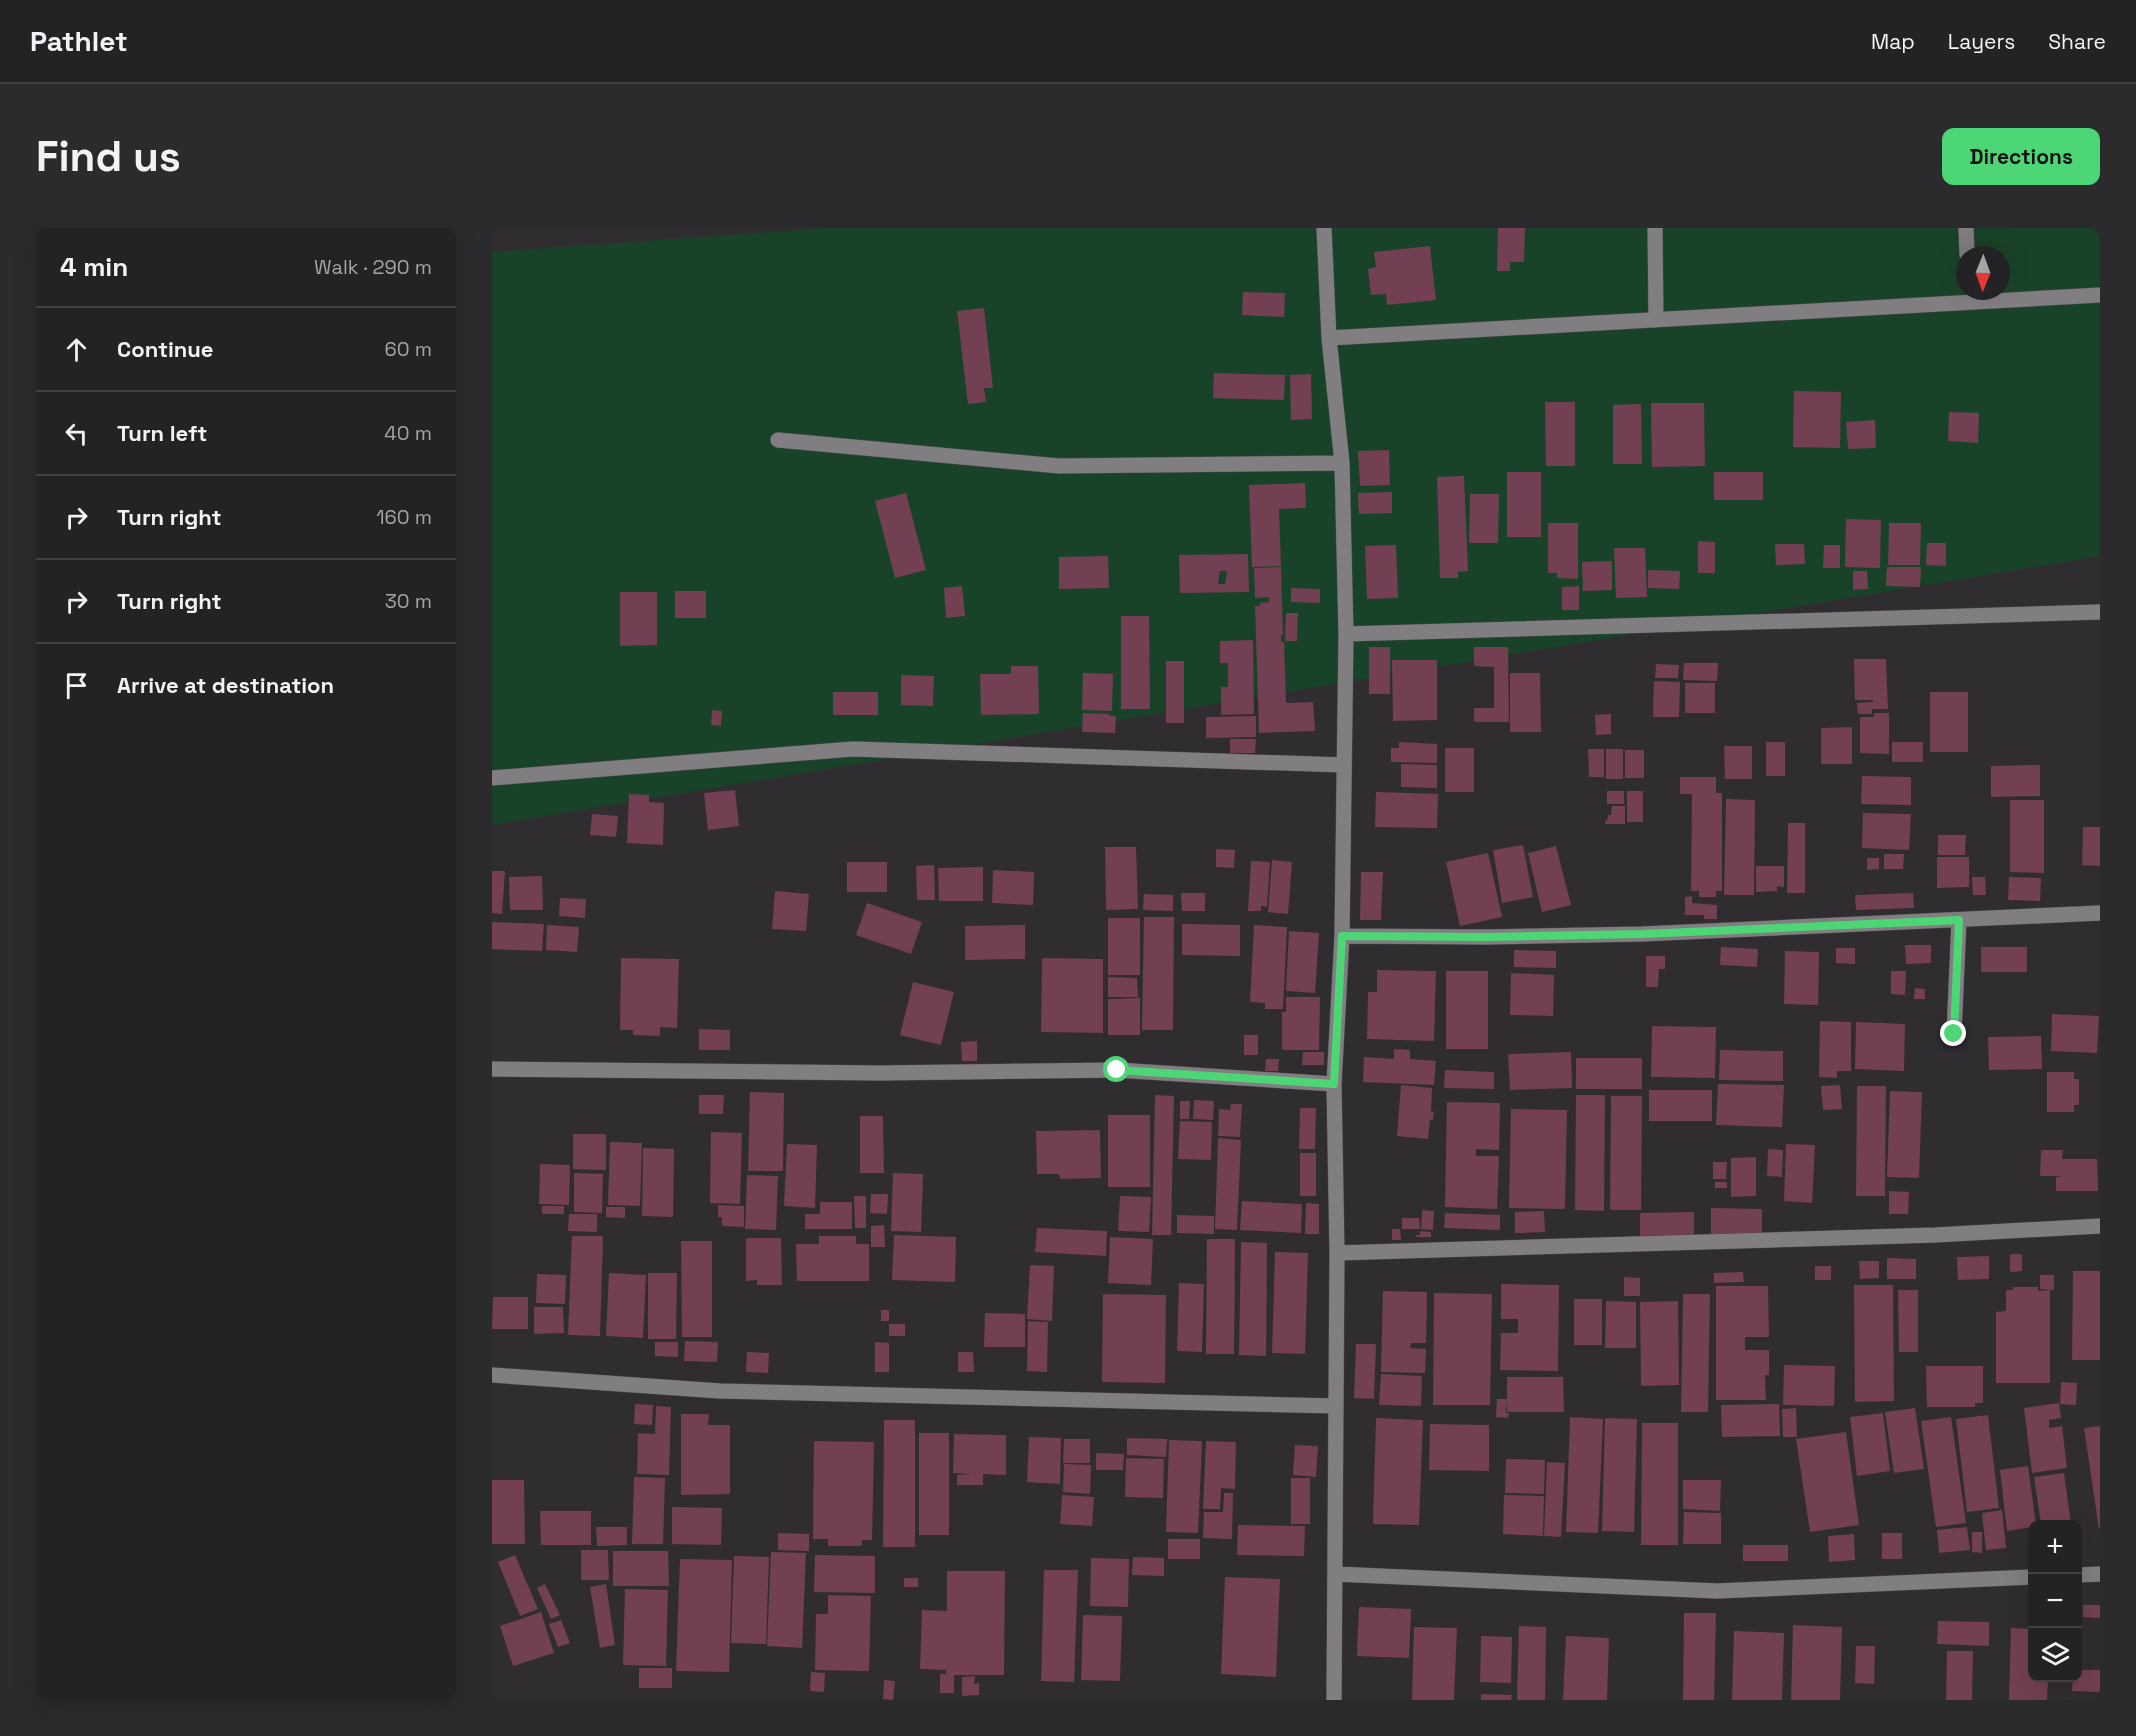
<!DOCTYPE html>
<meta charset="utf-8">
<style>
body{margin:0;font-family:"Space Grotesk",sans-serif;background:#2b2a2c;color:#f1f3f6}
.controls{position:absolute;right:18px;bottom:18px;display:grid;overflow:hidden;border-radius:12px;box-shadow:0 6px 24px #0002}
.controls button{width:54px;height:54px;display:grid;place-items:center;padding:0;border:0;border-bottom:2px solid #403f41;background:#232224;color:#f1f3f6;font:30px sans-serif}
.compass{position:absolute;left:1464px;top:18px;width:54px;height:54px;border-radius:50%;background:#232224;box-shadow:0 6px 24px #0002;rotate:181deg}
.stop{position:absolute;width:18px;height:18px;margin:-14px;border:4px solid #4dd676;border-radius:50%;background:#fff}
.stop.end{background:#4dd676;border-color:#fff;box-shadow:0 2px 6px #0008}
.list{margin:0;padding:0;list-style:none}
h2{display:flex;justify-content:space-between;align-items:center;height:78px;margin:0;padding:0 24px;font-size:26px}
h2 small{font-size:20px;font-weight:400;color:#a3a4a6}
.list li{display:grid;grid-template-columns:39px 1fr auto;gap:18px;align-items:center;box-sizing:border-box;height:84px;padding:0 24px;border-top:2px solid #403f41}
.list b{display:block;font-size:22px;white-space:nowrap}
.list em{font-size:20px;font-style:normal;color:#a3a4a6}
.icon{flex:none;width:33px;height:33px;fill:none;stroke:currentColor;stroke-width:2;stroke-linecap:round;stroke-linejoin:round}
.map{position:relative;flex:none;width:1608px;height:1472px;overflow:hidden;border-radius:12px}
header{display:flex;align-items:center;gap:36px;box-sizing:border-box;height:84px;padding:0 30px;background:#232224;border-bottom:2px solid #403f41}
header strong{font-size:28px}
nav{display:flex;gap:33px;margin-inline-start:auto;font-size:21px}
.intro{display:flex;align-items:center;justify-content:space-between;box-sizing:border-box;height:144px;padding:0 36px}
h1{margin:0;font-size:42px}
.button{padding:15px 27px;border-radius:12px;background:#4dd676;color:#111;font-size:21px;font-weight:700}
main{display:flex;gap:36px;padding:0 36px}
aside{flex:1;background:#232224;border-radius:12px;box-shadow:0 6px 24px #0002}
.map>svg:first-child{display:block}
.green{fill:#194328;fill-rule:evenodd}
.building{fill:#723f53;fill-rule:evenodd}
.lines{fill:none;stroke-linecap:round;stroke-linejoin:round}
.minor-casing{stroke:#4c4a4d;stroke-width:16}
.minor{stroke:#817e82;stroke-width:15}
.route{stroke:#4dd676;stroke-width:8}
</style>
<header>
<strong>Pathlet</strong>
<nav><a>Map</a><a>Layers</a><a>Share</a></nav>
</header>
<div class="intro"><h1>Find us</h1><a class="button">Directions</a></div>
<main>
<aside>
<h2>4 min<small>Walk · 290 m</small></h2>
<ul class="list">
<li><svg class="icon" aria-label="ahead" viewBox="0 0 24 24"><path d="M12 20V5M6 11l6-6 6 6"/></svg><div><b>Continue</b></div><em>60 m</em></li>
<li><svg class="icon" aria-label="left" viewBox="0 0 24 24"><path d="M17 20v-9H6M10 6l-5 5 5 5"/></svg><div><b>Turn left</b></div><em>40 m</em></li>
<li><svg class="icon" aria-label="right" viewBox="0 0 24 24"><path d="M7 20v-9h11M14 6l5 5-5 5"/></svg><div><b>Turn right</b></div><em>160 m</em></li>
<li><svg class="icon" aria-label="right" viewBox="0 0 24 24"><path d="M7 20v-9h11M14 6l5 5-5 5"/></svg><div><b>Turn right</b></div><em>30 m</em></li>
<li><svg class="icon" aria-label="arrive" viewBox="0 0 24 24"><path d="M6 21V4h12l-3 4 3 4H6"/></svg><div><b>Arrive at destination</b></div></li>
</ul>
</aside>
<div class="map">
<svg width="1608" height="1472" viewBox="0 0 1608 1472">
<rect width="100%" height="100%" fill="#2f2d30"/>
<!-- green -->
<path class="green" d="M333 0H1608V328L0 597V24ZM1473 27H1509V63H1473Z"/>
<!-- building -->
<path class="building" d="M1006 0H1033L1032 34H1018V43H1005Z
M938 18 944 72 895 77 894 66 879 67 876 41 884 39 882 24Z
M751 64 793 65 792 89 750 87Z
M492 80 501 160H492L494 174 476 176 465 83Z
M722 145 793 147 792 172 721 170Z
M819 146 820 191 799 192 798 147Z
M1302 163 1349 164 1348 220 1301 219Z
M1053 174H1083V238H1054Z
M1159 175H1212L1213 238 1160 239Z
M1149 176 1150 236H1121V177Z
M1457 184 1487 185 1486 215 1456 213Z
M1383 192 1384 220 1356 221 1354 194Z
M897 222 898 257 868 258 866 223Z
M1015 244H1049V309H1015Z
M1222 244H1271V272H1222Z
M972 248 976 343 966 344V350H948L945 249Z
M813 255 814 280 787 281 789 338 760 339 757 257Z
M900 264V285L867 286 866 265Z
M414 265 434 342 403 350 383 273Z
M978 266H1007L1006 315H977Z
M1354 291 1389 292 1388 340 1353 339Z
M1056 295H1086V351L1065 350V345H1056Z
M1397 295H1429L1428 337H1396Z
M1206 313 1223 314V345H1206Z
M1435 315H1454V338L1434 337Z
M1283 316H1312L1313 336 1284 337Z
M904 317 906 370 875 371 873 318Z
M1332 317H1348V340H1331Z
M1122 320H1153L1155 369 1124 370Z
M756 326 757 364 688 365 687 327ZM728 343H735L733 356H726Z
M616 328 617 360 567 361V329Z
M1120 333V362L1091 363 1090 334Z
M789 339 791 407H789V414H792L794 475 821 474 823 503 767 505 763 378H768V375L777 374V369L763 370 762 340Z
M1395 339H1429L1428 359 1394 358Z
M1156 342 1188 343 1187 361 1156 360Z
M1361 343H1375L1376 361 1361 362Z
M470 358 473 388 454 390 452 360Z
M1087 358V382H1070V359Z
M799 360 828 361V375L799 374Z
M183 363H214V390H183Z
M128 364H165V417L128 418Z
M794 385H806L805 413H793Z
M629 388H657L658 481H629Z
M761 412 762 486 729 487V459H736V435H728V413Z
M877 419H898V466H877Z
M982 419H1016L1017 494H982V480H1002V439L982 438Z
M1362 431H1394L1396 481H1380V486H1366L1365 475 1381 474V472H1363Z
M900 432H945V492L901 493Z
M674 433H692V495H674Z
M1192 435H1226L1225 453 1191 452Z
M1164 436 1187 437 1186 450H1163Z
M519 438H546L547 486 489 487 488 446H519Z
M591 445 621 446 620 483 590 482Z
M1018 445H1048L1049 504H1018Z
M409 447 442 448 441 478 409 477Z
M1162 453 1188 454 1187 489H1161Z
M1193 455H1223V485H1193Z
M341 464H386V487H341Z
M1438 464H1476V524H1438Z
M220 482 230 483 229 498 219 497Z
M591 485 617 486V488H624L623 505 590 504Z
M1382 485H1397V526L1368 525V489H1382Z
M1119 486V506L1104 507 1103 487Z
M764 488V509L714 510V489Z
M1360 499V536H1329V500Z
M738 511H764L763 525H738Z
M907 514 945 516V535L899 534V520H907Z
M1274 514H1293V548H1274Z
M1400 514H1431V534H1400Z
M1232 518H1260V551H1233Z
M953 520H982V564H953Z
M1096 521H1112V549H1097Z
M1114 521H1131V551H1114Z
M1133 522H1152V550H1133Z
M909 536 945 537V560L909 559Z
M1548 537V568L1499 569V538Z
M1370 548 1419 549V577L1369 576Z
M1188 549H1224V565H1230V663H1224V669H1207V663H1199L1200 566H1188Z
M243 562 247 598 216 602 212 565Z
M1115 563H1132V576H1115Z
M1135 563H1151V594H1135Z
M884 564 946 566 945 600 883 599Z
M137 566 157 567V574L172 575 171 617 135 615Z
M1234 571 1263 572 1262 667H1232Z
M1518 572H1552V645L1518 644Z
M1120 578H1133V596H1113V593H1115L1116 587H1119Z
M1371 585 1419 586 1417 622 1370 620Z
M100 586 126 588 124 609 98 607Z
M1296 595H1313V665H1295Z
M1591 599H1608V638L1590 637Z
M1446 607H1474L1473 627H1446Z
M1031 617 1041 669 1010 675 1001 622Z
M1064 618 1079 677 1050 684 1036 625Z
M613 619H644L646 681 614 682Z
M724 621 743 622 742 640 724 639Z
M996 625 1010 689 968 698 954 634Z
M1392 626H1412L1411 641H1392Z
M1445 629H1477V659L1445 660Z
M1375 630H1387V641L1375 642Z
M780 632 800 634 796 686 776 684Z
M759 633 778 634 775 679 769 678V683H756Z
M355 634H395V664H355Z
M442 637 443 672H425L424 638Z
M1264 638H1292V659L1285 658V663L1264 664Z
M491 639V673H447L446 640Z
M501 642 542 644 541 677 500 675Z
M0 643H13L10 686 0 685Z
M869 644H891L889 692H868Z
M50 648 51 682H18L17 649Z
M1480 649H1493L1494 667H1481Z
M1517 649 1549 650 1548 673 1516 672Z
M283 663 317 666 314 703 280 701Z
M689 665H713V683H690Z
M1421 665 1422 680 1364 682 1363 667Z
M652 666 681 667V683L651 682Z
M1200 668V675L1225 677V691H1212V687H1193V669Z
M68 670 94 671 93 690 67 688Z
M375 675 430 694 419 726 364 707Z
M652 689H682L681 802H650Z
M616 690H648V747H616Z
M0 694 52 696 50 723 0 721Z
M690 696 748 697V728L690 727Z
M55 697 87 699 85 724 54 722Z
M533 697V731L473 732V698Z
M762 697 795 699 791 781H773V775L758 774Z
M797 703 827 705 823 765 794 763Z
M1413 717H1439V735L1414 736Z
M1229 719 1266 721 1265 739 1228 737Z
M1489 719H1535V744H1489Z
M1344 720H1363V736L1344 735Z
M1022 722 1064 723V740L1022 739Z
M1293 723 1327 724 1326 777 1292 776Z
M1154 728H1173V741H1167L1166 759H1154Z
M129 730 187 731 185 800 168 799V808L141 807V802H128Z
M550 730 611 731V805L549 804Z
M885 742 944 743 942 813 875 811 876 764H885Z
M954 743H996V821H954Z
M1399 743H1414L1413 767 1399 766Z
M1019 745 1062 747 1061 788 1018 787Z
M616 749 645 750 646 769H616Z
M421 754 462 764 449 817 408 807Z
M1423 760 1433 761V771H1422Z
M794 769H828L827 822H790V784H794Z
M648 770V807H616V771Z
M1560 786 1607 788 1605 825 1559 823Z
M1328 793 1359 794V843H1345V850L1327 849Z
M1364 794 1413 796 1412 843 1363 841Z
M1160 798 1224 799 1223 850 1159 849Z
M207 801 238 802V822H207Z
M752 807H766V827H752Z
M1549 808 1550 841 1497 842 1496 809Z
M485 813V833H470L469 814Z
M902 821 918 822V831L944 833 942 857 871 854 872 829 902 831Z
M1228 822 1291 823V853L1227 852Z
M811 824H832V837H810Z
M1079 824 1080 860 1018 862 1016 826Z
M1084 830H1150V861H1084Z
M774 831H787L786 843H773Z
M953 842 1002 844V861L952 860Z
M1555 844H1582V851H1587V877H1582V884H1555Z
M1226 856 1292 857 1290 899 1224 897Z
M909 857 940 860 939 883 942 884 941 892H938L936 911 905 908Z
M1348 857 1350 881 1331 882 1329 858Z
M1365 858H1394L1393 968H1364Z
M1157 862H1220V893H1157Z
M1398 863 1430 864 1427 950 1395 949Z
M258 864 292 865 291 943H256Z
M207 867H232L231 886H207Z
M663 867 682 868 679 1007H660Z
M1084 867H1113L1112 983 1083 982Z
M1119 868H1150L1149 982H1118Z
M702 872 722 873 721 892 701 891Z
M688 873H698L697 891H688Z
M955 874 1008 875 1007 922 984 921V928H1007L1005 981 953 979Z
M739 876H750L748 909 726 908 727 881 738 882Z
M808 880H824L823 921H807Z
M1019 881 1075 882 1073 981 1017 980Z
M616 887H658V959H616Z
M368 888H391L392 945H368Z
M688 893 720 894 719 932 686 931Z
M608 902 609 950 568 951 567 946H545L544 903Z
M219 904 250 905 248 976 218 975Z
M81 906H114V942L81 941Z
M726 910 749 912 745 1002 723 1001Z
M118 914 150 915 148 978 116 977Z
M295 916 325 917 323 980 292 978Z
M1294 916 1323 917 1320 975 1292 973Z
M151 920 182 921 181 989 150 988Z
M1276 921 1291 922 1290 949 1275 948Z
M1549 922H1571L1570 931H1605L1606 963H1564V949L1571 948H1548Z
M808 925H824V968H808Z
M1264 929V968L1239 969V930Z
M1221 934H1235L1234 951H1221Z
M48 936 78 937 77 977 47 976Z
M82 945 111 946 110 985 82 984Z
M401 945 431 946 429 1004 399 1003Z
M255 947 286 948 284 1002 253 1001Z
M1223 954H1235V960H1223Z
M1397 963 1417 964 1416 986H1397Z
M379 966H396L395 986 378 985Z
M362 968H374V1000H363Z
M628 968 659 969 657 1004 626 1003Z
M750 973 810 976 809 1005 748 1002Z
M328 974H360V1001H313V986H328Z
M814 975 827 976V1006H813Z
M226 977 252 978V999L230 998V989H226Z
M50 978H72V986H50Z
M114 979H133V990L114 989Z
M1219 980 1270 981V1011H1219Z
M930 982 942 983 941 1002 929 1001Z
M1052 983 1053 1004 1023 1005V984Z
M1202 984V1007L1148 1008V985Z
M953 985 1008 987V1002L952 1000Z
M77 986H105V1004L76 1003Z
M685 987 722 988V1006L685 1005Z
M910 990H927L928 1001H910Z
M392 997 393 1019H379V998Z
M545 1000 615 1003 614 1028 543 1024Z
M900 1001H908L909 1012H900Z
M928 1003 939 1004V1009H924V1007H928Z
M402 1007 464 1009 463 1054 400 1052Z
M80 1008H111L108 1108 76 1107Z
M327 1008H364V1016H377V1053H305L304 1016H327Z
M618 1009 661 1011 659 1057 616 1055Z
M254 1010H289L290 1057H265V1052L254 1053Z
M715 1011H743L742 1126H714Z
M189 1013H220V1109H190Z
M749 1014 775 1015 774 1128 747 1127Z
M783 1024 816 1025 813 1126 780 1125Z
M1518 1026H1530V1043L1518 1044Z
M1497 1028V1051L1466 1052 1465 1029Z
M1395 1030 1424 1031V1051H1395Z
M1367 1033H1387V1050L1368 1051Z
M538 1037 562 1038 560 1093 535 1091Z
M1323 1038H1339V1052H1323Z
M1581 1043H1608V1132H1580Z
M1251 1044 1252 1054 1222 1055V1045Z
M117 1045 154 1047 151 1110 114 1108Z
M156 1045H185L184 1111H156Z
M45 1046 74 1047 73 1076 44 1075Z
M1548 1047H1562V1062L1548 1061Z
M1132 1049 1148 1050V1068H1132Z
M687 1055 712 1056 710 1124 685 1123Z
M1009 1056 1067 1057 1066 1143 1008 1142 1009 1105H1026V1091H1009Z
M1362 1057H1401L1402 1173 1363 1174Z
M1224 1058H1276L1277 1109H1253V1122H1277V1147H1273L1274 1172H1224Z
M1521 1059H1546V1063L1558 1062V1155H1504V1084L1514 1083V1062H1521Z
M1406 1062H1426V1124H1407Z
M891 1063 935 1064 934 1115H919L918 1120 934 1121 933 1145 889 1144Z
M942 1065 1000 1066 998 1177H941Z
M611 1066 674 1067 673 1155 610 1154Z
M1191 1066H1218L1216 1184H1189Z
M1 1069H36V1101H0Z
M1082 1071H1110V1117H1082Z
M1114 1073 1144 1074V1120H1113Z
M1186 1073 1187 1157 1149 1158 1148 1074Z
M42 1079H71L72 1105 42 1106Z
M389 1082H397V1093H389Z
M493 1085 533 1086V1119H492Z
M536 1093 556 1094 555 1144 535 1143Z
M397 1096H413V1108H397Z
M193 1113 226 1114 225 1134 192 1133Z
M163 1114H186V1129L163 1128Z
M383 1114 397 1115V1144H383Z
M864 1116H884L882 1171 862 1170Z
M255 1124 277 1125 276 1145 254 1144Z
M466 1124H481L482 1144H466Z
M1292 1137 1343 1138 1342 1178 1291 1177Z
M1434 1138H1491V1175H1483V1179H1435Z
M889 1146 930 1148 929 1178 887 1177Z
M1015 1149H1071L1072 1184H1015Z
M1569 1154 1585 1155 1584 1177 1568 1176Z
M1005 1171H1015L1014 1185H1017L1016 1190 1004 1189Z
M1567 1175 1569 1190 1557 1192V1200L1570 1198 1575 1240 1540 1245 1532 1180Z
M143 1176 161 1177 160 1197 142 1196Z
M1287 1176 1288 1208 1230 1209 1229 1177Z
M164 1178 179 1179 177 1247 145 1246 146 1205 163 1206Z
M1304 1180 1305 1209H1291L1290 1181Z
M1423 1180 1432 1241 1402 1245 1393 1184Z
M1391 1185 1398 1243 1365 1248 1358 1189Z
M189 1186H217L216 1197H238V1266L189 1267Z
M1496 1187 1507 1280 1475 1284 1464 1191Z
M1078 1189 1111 1191 1106 1305 1074 1304Z
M1459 1189 1474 1295 1444 1299 1429 1193Z
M884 1190 931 1192 927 1297 881 1296Z
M1113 1190 1145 1191 1142 1304 1110 1303Z
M392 1192H423V1319H391Z
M1150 1195H1186V1317H1149Z
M938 1196 997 1197V1243L937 1242Z
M1608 1198V1301H1607L1592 1200Z
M1354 1204 1367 1297 1318 1304 1304 1211Z
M427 1205H457V1307H427Z
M462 1206 514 1207V1247L491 1246V1257H465V1247L479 1246 461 1245Z
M537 1209 569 1210 568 1256 535 1254Z
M635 1210 675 1211 674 1229 635 1227Z
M572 1211H598V1235H571Z
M677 1212 710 1213 706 1305 674 1304Z
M322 1213 382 1214 380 1312H370V1318H336V1311H321Z
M714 1213 744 1214 743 1261 729 1260 728 1281H711Z
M803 1217 826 1218 824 1249 801 1247Z
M604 1225 632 1226 631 1242H604Z
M634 1230 672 1231 671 1270 633 1269Z
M1014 1231 1053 1232 1052 1266 1013 1265Z
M1055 1234 1073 1235 1069 1309 1052 1308Z
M572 1236 599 1237 598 1266 571 1264Z
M1536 1238 1544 1296H1540V1299L1515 1303 1508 1242Z
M1572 1245 1579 1296H1549L1542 1249Z
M142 1249 173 1250 171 1316H140Z
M799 1250H818V1296H799Z
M0 1252H32L33 1316H0Z
M1191 1252H1229L1228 1283 1191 1281Z
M732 1265H741L740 1311 711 1310 712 1284H731Z
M570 1267 602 1269 600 1298 568 1296Z
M1012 1267 1052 1268 1051 1308 1011 1306Z
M180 1279 230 1280 229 1317 180 1316Z
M1510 1282 1514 1320 1494 1322 1490 1285Z
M48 1283H99V1317H49Z
M1192 1284 1229 1285V1316H1191Z
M746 1297 813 1298 812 1328 745 1327Z
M104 1299H135V1317L105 1318Z
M1475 1299 1478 1322 1447 1325 1445 1302Z
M1480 1304H1490V1325L1480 1324Z
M286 1305 317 1306V1323L286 1322Z
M1390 1305H1410V1331H1390Z
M1362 1306 1363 1332 1337 1334 1336 1308Z
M676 1311H708V1331H676Z
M1251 1317H1296V1333H1251Z
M89 1322H116L117 1352H89Z
M121 1323H176L177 1358H121Z
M279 1324 314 1325 310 1420 275 1418Z
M23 1327 46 1381 28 1388 6 1334Z
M323 1327 383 1328V1365L322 1364Z
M242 1328 277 1329 274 1416 239 1415Z
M641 1329 672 1330V1348L640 1347Z
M599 1330 637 1331 636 1379 598 1378Z
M188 1331 240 1332 237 1444 184 1443Z
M552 1342H586L582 1454 549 1453Z
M455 1343H513L512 1447H462V1465H448V1446H454V1442L428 1441 430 1382 455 1383Z
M733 1349 788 1351 784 1449 729 1446Z
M412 1350H426V1359H412Z
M53 1356 68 1387 59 1391 45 1360Z
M114 1356 123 1417 108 1420 98 1359Z
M133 1361 176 1362 174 1438 131 1437Z
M336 1367 379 1368 377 1443 323 1442 324 1386H336Z
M1591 1377H1608V1390L1591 1389Z
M867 1379 919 1381 917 1430 865 1428Z
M49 1384 62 1425 21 1438 8 1398Z
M1192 1385H1224L1222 1472H1191Z
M591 1387 630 1388 628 1453 589 1452Z
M69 1392 78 1415 66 1419 57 1396Z
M1446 1393 1497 1394V1418L1445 1416Z
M1301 1397 1350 1399 1348 1472H1299Z
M1027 1398 1054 1399 1053 1472H1025Z
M922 1399 965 1400 962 1472H920Z
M1519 1400 1540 1401V1450H1556L1555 1472H1517Z
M1242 1403 1292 1405 1290 1472H1240Z
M989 1408 1020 1409 1019 1455 988 1454Z
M1074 1408 1117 1410 1115 1472H1071Z
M1364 1418H1383L1382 1456 1363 1455Z
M1455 1423H1481L1480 1472H1454Z
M147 1440H180V1460H147Z
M1586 1442H1608V1464L1580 1463 1581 1450H1586Z
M319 1444 333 1445 332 1464 318 1463Z
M483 1448 482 1456 487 1455V1467L470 1468V1449Z
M392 1452 403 1453 401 1472 391 1471Z
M989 1466 1020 1467 1019 1472H989Z"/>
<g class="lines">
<!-- minor casing -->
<g class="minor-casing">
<path id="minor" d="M832 0 837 110 850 235 854 406 850 708 842 856 845 1025 842 1472
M1163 0 1164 92
M1474 0 1475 27
M837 110 1608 67
M286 212 567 238 850 235
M854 406 1608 384
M0 550 361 521 852 537
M850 708 994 709 1150 706 1608 685
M1462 806 1467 692
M0 841 388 845 625 842 842 856
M845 1025 1443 1007 1608 998
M0 1147 228 1163 844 1178
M843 1346 1225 1363 1540 1349
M1586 1347 1608 1346"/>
</g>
<!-- minor -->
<use href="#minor" class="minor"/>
</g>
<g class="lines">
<!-- route -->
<path class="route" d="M625 842 842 856 850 708 994 709 1150 706 1467 692 1462 806"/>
</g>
</svg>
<div class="controls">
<button>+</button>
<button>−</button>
<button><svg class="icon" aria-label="layers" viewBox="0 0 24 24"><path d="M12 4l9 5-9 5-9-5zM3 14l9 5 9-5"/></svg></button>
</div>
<svg class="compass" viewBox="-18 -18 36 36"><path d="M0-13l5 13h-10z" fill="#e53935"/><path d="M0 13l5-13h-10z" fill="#a3a4a6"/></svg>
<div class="stop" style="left:625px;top:842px"></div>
<div class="stop end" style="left:1462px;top:806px"></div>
</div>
</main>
